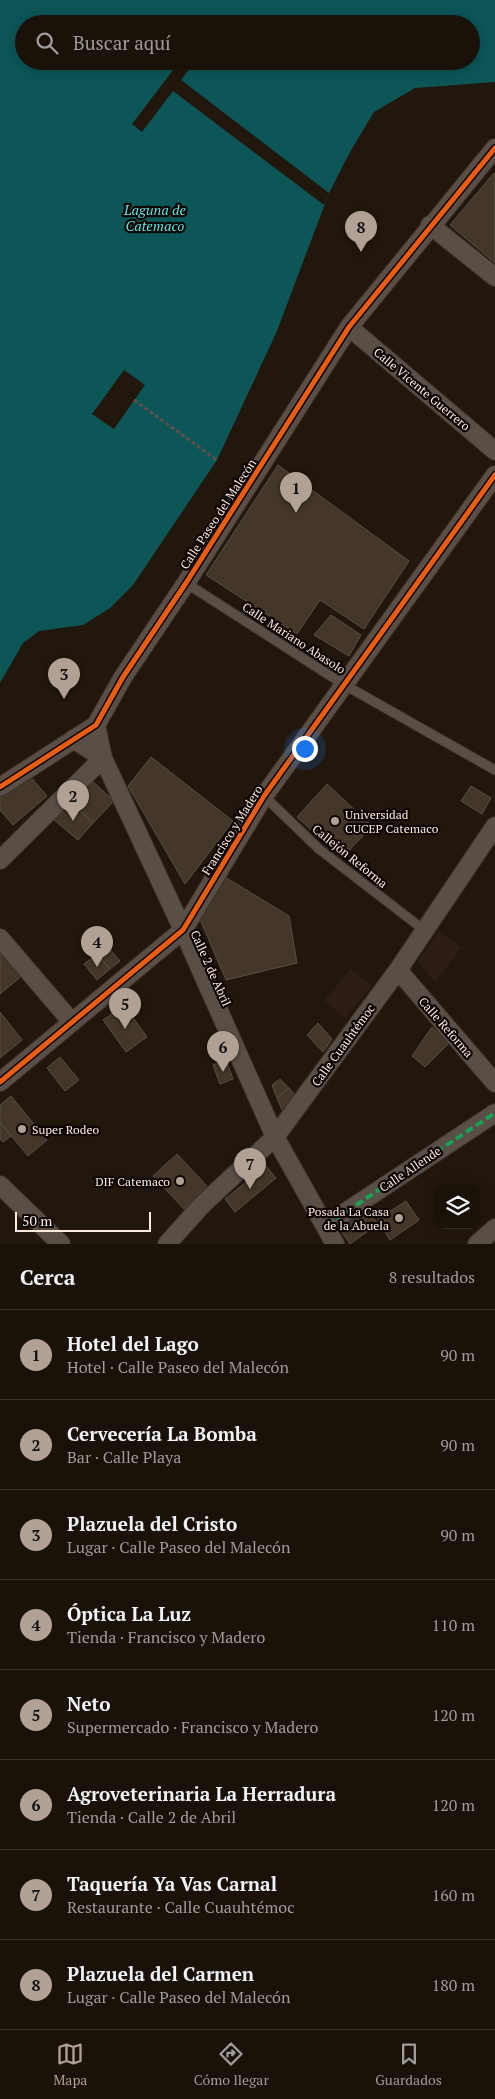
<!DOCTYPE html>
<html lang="es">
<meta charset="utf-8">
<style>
body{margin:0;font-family:"PT Serif",serif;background:#271f17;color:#f1f3f6}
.controls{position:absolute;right:15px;bottom:15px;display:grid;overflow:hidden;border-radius:10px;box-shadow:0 2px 12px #0003}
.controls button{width:45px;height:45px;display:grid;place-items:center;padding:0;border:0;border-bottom:1px solid #38312a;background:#1a1109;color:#f1f3f6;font:25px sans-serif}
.scale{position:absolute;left:15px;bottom:12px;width:136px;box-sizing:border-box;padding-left:5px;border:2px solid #fcebde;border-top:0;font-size:14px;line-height:18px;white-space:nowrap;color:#fcebde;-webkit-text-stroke:4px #0d0501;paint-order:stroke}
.you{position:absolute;left:304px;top:748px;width:18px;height:18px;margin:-12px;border:4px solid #fff;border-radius:50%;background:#1a73e8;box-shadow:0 0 0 8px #1a73e833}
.badge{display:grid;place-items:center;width:32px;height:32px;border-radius:50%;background:#b0a194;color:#111;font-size:16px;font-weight:700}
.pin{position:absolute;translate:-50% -41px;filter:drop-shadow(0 1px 2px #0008)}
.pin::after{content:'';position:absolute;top:26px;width:18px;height:15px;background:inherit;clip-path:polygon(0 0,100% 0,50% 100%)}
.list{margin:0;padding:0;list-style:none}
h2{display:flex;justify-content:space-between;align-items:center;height:65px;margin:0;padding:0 20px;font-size:21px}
h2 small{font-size:16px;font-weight:400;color:#9f9d9c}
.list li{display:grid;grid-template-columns:32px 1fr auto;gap:15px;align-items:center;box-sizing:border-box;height:90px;padding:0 20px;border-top:1px solid #38312a}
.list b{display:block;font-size:19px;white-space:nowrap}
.list p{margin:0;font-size:16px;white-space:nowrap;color:#9f9d9c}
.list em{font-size:16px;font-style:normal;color:#9f9d9c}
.icon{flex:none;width:28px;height:28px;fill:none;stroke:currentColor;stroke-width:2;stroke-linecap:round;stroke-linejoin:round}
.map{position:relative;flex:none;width:495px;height:1244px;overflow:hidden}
.search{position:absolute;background:#1a1109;box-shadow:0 2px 12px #0003;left:15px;right:15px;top:15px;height:55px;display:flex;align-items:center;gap:12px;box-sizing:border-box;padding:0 18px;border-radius:28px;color:#9f9d9c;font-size:19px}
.sheet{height:785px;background:#1a1109}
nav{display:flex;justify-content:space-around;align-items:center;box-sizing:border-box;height:70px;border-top:1px solid #38312a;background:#1a1109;font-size:14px;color:#9f9d9c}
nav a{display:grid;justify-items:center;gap:2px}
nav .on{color:#b0a194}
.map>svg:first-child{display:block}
.commercial{fill:#2e1d16}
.water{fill:#0c5658;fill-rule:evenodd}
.pier{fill:#22170c}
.building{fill:#443628;stroke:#584e45}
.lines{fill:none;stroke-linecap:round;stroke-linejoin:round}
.lane-casing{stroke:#3b312b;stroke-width:11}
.street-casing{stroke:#3b312b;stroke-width:20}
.path{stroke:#5b524b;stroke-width:3;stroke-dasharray:4 2.5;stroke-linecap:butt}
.lane{stroke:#594f47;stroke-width:9}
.street{stroke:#594f47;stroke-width:18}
.quiet{stroke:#1a9f57;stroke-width:4;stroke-dasharray:8 4;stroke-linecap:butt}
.cycleway-casing{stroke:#0d0501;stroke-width:8}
.cycleway{stroke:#e95d12;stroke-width:5}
.poi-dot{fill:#b0a194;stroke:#0d0501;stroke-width:2}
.labels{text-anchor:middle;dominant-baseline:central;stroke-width:4.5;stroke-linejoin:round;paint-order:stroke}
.street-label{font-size:12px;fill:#fcebde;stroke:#0d0501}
.poi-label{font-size:12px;fill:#fcebde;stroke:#0d0501;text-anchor:start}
.water-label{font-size:14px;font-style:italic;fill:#5ce5ea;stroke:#0d0501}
</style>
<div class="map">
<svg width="495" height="1244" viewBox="0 0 495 1244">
<rect width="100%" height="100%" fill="#22170c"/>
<!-- commercial -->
<path class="commercial" d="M440 931 461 948 435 982 418 961Z
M351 969 372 986 345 1018 324 1000Z"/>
<!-- water -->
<path class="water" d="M0 0H495V82L415 88 374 112 350 152 329 193 277 331 217 460 133 585 110 608 83 625 39 631 23 643 0 683ZM24 24H471V61H24Z"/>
<!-- pier -->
<path class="pier" d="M180 61H195L181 80 329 193 324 205 173 91 142 132 132 124Z
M124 370 145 385 114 429 92 414Z"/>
<!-- building -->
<path class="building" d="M494 173 495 174V263L450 225Z
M278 465 409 561 364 629 320 600 297 634 206 575Z
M331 615 361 635 349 656 314 635Z
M151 757 233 821 185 884 128 786Z
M28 774 47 796 13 825 0 810V798Z
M90 779 114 801 93 823 70 801Z
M327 784 372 826 342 858 297 817Z
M471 786 491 798 482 814 461 801Z
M70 801 93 823 78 840 53 819Z
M225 877 289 916 297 963 226 980 199 917Z
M107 946 120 961 110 969 97 954Z
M0 949 23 975 0 994Z
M97 954 110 969 97 980 84 964Z
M124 1005 147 1037 126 1052 103 1020Z
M0 1012 22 1040 0 1058Z
M318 1023 332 1039 323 1052 307 1035Z
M432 1027 449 1043 425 1067 412 1056Z
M60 1057 79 1080 65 1091 47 1068Z
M226 1060 233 1079 220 1084 213 1065Z
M280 1079 289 1088 277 1098 272 1085Z
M289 1088 295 1095 283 1112 277 1098Z
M11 1096 47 1140 28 1156 0 1122V1105Z
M0 1122 11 1136 3 1142 0 1139Z
M177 1154 208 1187 184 1209 153 1176Z
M266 1166 276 1178 235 1212 225 1199Z
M406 1201 419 1220 390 1240 377 1220Z
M364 1204 378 1224 350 1244 336 1224Z"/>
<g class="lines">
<!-- lane casing -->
<g class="lane-casing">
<path id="lane" d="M186 583 343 684 495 770
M264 796 319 849 424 930"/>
</g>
<!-- street casing -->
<g class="street-casing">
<path id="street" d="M430 225 495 277
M349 327 495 451
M96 725 103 758 183 930 275 1137 335 1244
M0 787 96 725 123 677 186 583 349 327 495 148
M0 860 103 758 73 739
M0 938 71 1021
M398 970 495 1083
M0 1082 183 930 264 796 495 475
M0 1185 61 1244
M326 1225 495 1113
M167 1244 202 1205 275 1137 398 970 495 826
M477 1244 495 1228"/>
</g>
<!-- path -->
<path class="path" d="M134 400 217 460
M378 1209 383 1216"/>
<!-- lane -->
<use href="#lane" class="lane"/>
<!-- street -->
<use href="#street" class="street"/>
<!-- quiet -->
<path class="quiet" d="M326 1225 495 1113"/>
<!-- cycleway casing -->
<g class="cycleway-casing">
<path id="cycleway" d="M0 787 96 725 123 677 186 583 349 327 495 148
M0 1082 183 930 264 796 495 475"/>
</g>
<!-- cycleway -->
<use href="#cycleway" class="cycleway"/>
</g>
<!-- markers -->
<g class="poi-dot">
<circle cx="335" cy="821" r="5"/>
<circle cx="22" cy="1129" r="5"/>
<circle cx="180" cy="1181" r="5"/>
<circle cx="399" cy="1218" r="5"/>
</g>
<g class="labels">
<!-- street labels -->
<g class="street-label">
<text transform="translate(422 389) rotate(40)">Calle Vicente Guerrero</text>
<text transform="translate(218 514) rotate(-57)">Calle Paseo del Malecón</text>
<text transform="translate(294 638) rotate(33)">Calle Mariano Abasolo</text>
<text transform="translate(232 830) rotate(-58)">Francisco y Madero</text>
<text transform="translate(350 856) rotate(39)">Callejón Reforma</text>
<text transform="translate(211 968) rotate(66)">Calle 2 de Abril</text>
<text transform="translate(446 1027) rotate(49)">Calle Reforma</text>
<text transform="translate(343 1045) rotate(-54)">Calle Cuauhtémoc</text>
<text transform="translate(410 1169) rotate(-34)">Calle Allende</text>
</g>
<!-- poi labels -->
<g class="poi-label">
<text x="345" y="814">Universidad<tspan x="345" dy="14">CUCEP Catemaco</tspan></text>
<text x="32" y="1129">Super Rodeo</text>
<text x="170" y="1181" text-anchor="end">DIF Catemaco</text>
<text x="389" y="1211" text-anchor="end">Posada La Casa<tspan x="389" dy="14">de la Abuela</tspan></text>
</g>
<!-- water labels -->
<g class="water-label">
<text x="155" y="209">Laguna de<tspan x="155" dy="16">Catemaco</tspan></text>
</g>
</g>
</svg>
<div class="controls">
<button><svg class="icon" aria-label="layers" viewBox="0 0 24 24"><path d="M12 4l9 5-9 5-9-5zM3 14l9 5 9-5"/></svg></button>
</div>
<div class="scale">50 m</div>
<div class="you"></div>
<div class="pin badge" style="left:296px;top:513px">1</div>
<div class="pin badge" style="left:73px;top:821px">2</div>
<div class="pin badge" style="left:64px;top:699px">3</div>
<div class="pin badge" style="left:97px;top:967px">4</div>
<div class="pin badge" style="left:125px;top:1029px">5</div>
<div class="pin badge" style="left:223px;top:1072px">6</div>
<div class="pin badge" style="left:250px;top:1189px">7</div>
<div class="pin badge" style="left:361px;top:252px">8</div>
<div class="search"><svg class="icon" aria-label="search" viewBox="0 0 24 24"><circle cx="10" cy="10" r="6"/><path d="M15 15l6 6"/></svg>Buscar aquí</div>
</div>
<section class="sheet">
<h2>Cerca<small>8 resultados</small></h2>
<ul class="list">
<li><span class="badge">1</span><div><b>Hotel del Lago</b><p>Hotel · Calle Paseo del Malecón</p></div><em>90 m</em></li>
<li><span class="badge">2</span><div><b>Cervecería La Bomba</b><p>Bar · Calle Playa</p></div><em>90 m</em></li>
<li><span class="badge">3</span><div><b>Plazuela del Cristo</b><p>Lugar · Calle Paseo del Malecón</p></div><em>90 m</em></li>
<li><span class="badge">4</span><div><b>Óptica La Luz</b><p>Tienda · Francisco y Madero</p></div><em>110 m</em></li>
<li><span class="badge">5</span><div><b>Neto</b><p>Supermercado · Francisco y Madero</p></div><em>120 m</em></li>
<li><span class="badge">6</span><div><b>Agroveterinaria La Herradura</b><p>Tienda · Calle 2 de Abril</p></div><em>120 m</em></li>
<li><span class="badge">7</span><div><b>Taquería Ya Vas Carnal</b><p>Restaurante · Calle Cuauhtémoc</p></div><em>160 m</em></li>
<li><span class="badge">8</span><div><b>Plazuela del Carmen</b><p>Lugar · Calle Paseo del Malecón</p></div><em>180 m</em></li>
</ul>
</section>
<nav>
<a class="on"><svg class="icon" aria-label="map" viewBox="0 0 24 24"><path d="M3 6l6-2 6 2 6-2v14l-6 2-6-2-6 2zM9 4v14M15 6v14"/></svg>Mapa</a>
<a><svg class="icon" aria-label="directions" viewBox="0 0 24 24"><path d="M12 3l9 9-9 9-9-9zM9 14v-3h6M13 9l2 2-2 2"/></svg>Cómo llegar</a>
<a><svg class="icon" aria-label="saved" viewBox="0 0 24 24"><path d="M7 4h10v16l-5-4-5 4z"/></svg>Guardados</a>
</nav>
